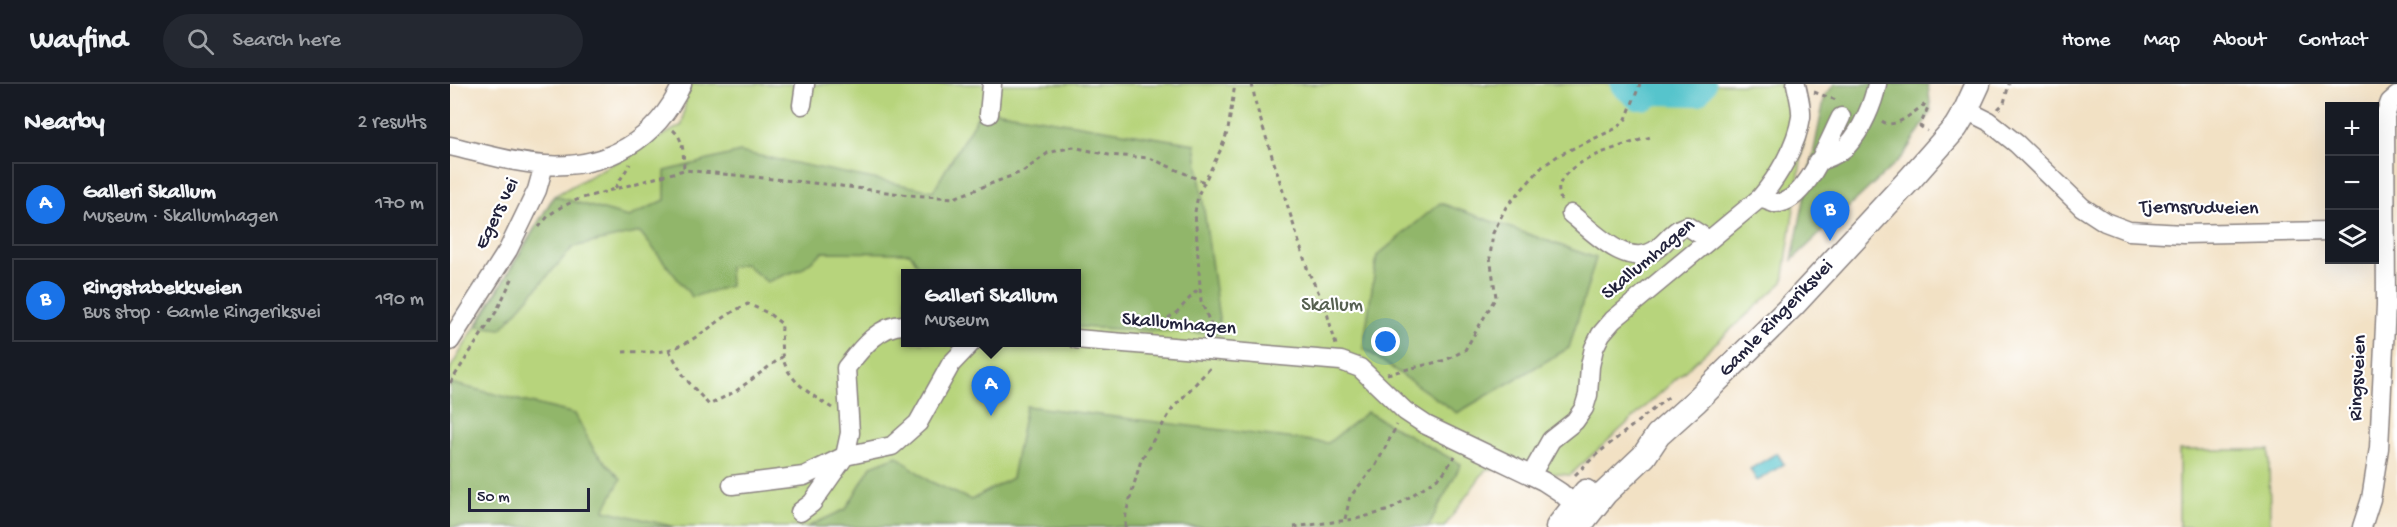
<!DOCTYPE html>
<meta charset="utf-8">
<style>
body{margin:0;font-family:"Gochi Hand",sans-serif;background:#242831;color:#f1f3f6}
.controls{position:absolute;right:18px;top:18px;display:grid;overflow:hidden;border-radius:0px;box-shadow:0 6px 24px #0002}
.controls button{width:54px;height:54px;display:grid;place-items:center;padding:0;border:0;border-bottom:2px solid #363941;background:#171b24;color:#f1f3f6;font:30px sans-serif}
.scale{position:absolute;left:18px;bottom:15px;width:122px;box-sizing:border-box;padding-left:6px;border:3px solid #22223b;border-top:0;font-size:16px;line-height:21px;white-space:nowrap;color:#22223b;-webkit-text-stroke:4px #fff;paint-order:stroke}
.you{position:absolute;left:936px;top:258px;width:21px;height:21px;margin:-15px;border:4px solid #fff;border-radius:50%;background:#1a73e8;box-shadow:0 0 0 9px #1a73e833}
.badge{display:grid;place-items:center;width:39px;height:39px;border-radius:50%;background:#1a73e8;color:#fff;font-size:20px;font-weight:700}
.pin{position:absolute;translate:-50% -50px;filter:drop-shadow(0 2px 3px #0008)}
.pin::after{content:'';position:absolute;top:32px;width:21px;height:18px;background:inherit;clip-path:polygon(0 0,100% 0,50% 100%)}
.popup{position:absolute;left:451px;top:185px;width:180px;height:78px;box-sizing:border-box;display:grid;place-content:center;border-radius:0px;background:#171b24;filter:drop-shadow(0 2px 4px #0005);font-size:20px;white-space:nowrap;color:#9ea1a6}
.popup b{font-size:22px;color:#f1f3f6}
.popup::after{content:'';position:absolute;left:50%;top:100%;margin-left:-12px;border:12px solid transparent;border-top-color:#171b24}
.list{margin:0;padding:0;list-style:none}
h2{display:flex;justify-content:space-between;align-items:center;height:78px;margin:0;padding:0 24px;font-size:26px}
h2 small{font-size:20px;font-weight:400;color:#9ea1a6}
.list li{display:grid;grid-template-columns:39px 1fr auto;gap:18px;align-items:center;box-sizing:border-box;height:84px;margin:0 12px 12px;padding:0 12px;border:2px solid #363941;border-radius:0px}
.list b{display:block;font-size:22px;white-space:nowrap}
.list p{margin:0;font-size:20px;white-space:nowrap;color:#9ea1a6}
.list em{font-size:20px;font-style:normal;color:#9ea1a6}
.icon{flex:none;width:33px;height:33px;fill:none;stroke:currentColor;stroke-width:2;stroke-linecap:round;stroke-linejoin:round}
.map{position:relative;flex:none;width:1947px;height:443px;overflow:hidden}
header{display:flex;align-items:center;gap:36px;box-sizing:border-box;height:84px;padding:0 30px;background:#171b24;border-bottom:2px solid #363941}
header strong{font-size:28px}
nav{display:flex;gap:33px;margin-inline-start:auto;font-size:21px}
.search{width:420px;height:54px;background:#242831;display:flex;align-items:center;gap:15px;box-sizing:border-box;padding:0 21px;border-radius:33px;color:#9ea1a6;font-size:22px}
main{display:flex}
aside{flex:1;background:#171b24}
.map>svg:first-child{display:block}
.green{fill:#b7d47b;stroke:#6c7b5b;stroke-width:1.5;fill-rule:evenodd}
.forest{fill:#91b66b;stroke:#5a6c53;stroke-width:1.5}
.water{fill:#56c4cc;stroke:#3c7384;stroke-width:1.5}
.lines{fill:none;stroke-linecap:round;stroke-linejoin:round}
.river{stroke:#56c4cc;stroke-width:28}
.minor-casing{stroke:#8a8280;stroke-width:21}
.major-casing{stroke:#8a8280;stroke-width:27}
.path{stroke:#8a8280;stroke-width:3;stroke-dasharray:4.5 4.5;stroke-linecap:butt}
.minor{stroke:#fff;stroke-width:18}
.major{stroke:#fff;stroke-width:24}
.labels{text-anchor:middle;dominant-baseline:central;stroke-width:4.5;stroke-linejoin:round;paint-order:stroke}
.street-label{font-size:20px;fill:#22223b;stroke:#fff}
.park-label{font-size:20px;fill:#566051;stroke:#fff}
</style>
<header>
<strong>Wayfind</strong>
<div class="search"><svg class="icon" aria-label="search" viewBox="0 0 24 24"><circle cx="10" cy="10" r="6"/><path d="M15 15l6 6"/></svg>Search here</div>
<nav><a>Home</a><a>Map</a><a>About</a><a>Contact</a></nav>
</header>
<main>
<aside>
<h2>Nearby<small>2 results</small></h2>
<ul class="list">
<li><span class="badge">A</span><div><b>Galleri Skallum</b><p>Museum · Skallumhagen</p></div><em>170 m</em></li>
<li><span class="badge">B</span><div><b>Ringstabekkveien</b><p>Bus stop · Gamle Ringeriksvei</p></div><em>190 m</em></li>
</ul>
</aside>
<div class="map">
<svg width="1947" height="443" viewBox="0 0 1947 443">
<rect width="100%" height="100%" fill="#fff"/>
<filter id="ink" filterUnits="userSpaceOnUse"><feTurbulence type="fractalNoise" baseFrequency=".0167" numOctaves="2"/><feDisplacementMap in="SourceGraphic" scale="12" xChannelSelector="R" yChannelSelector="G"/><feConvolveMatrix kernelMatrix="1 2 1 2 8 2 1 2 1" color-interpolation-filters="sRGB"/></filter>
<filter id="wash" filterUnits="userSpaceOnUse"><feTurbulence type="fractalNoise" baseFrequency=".008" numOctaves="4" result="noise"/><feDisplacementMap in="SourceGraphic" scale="24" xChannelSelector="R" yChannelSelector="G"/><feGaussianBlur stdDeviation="1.35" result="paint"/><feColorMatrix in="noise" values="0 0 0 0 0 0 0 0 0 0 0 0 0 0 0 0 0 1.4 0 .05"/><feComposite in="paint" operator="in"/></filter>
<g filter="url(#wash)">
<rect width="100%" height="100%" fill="#f2e1c4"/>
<!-- green -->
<path class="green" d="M238 0H1340L1359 22 1333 198 1120 391 1036 385 994 443H0V285L104 112 232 41ZM456 190H626V258H456Z
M1729 366H1819L1820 443H1729Z"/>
<!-- forest -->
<path class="forest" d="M1385 0H1478L1481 28 1453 72 1342 176 1375 11Z
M532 25 745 60 771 250 627 243 626 190 473 189 460 169 373 168 351 185 317 198 295 180 279 183 280 202 242 213 190 148 123 163 51 245 27 242 104 112 178 133 215 116V87L290 68 483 107Z
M990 119 1146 174 1119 264 1007 329 913 264 927 172Z
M0 299 125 330 144 366 171 395 154 426 225 443H0Z
M576 322 878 359 917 328 1011 380 978 443H357L396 425 421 382 447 372 479 397 521 416 562 394Z"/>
<!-- water -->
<path class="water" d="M1327 369 1334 380 1307 397 1300 385Z"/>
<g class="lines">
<!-- river -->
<path class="river" d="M1174 0 1188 12H1195L1204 7 1246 8 1252 0"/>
</g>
</g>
<g filter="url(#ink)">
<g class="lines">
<!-- minor casing -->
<g class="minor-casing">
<path id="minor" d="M352 21 355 0
M1516 26 1538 37 1567 60 1632 123 1655 138 1679 147 1733 150 1880 147
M539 30 542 0
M0 62C31 69 63 79 95 81 156 85 207 56 232 0
M1367 78C1378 74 1389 70 1397 62 1412 46 1423 20 1427 0
M1310 114C1314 115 1320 118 1324 119 1355 122 1379 56 1391 33
M1121 130C1143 147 1179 188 1208 164 1218 156 1224 145 1237 142L1259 156
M626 255 891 277 910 284 955 327 976 341 1093 397 1110 408 1135 430
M0 257 58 166 87 106 94 81
M1081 391 1101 356 1125 337 1134 324 1138 311 1140 282 1144 264 1151 250 1163 236 1310 114C1328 93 1347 61 1351 33 1352 23 1348 10 1346 0
M282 401 354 392 395 372 400 349 396 284C410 266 430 239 456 241
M350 428 362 419 395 372 442 362 468 339 501 280 522 258
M1912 443 1921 415 1929 364 1936 221 1935 32 1940 18 1947 12"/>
</g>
<!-- major casing -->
<g class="major-casing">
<path id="major" d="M1108 443 1136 408
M1128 443 1155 409 1194 372 1208 351 1246 317 1342 222 1461 94 1506 43 1516 26 1528 0"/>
</g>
<!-- path -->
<path class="path" d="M802 0 806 21 858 187 875 222 886 261
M1364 8 1386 16
M1548 25 1554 19 1559 0
M1432 37C1444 47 1463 28 1474 21L1478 23 1470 42 1477 47
M223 46C235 56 233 72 234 86
M165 104 180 80
M1111 117C1110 112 1108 107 1109 103 1115 75 1176 61 1200 53
M89 143 99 131 111 123 129 115 234 86 383 101 459 111 504 114 574 87 598 69 623 63 659 71 700 74 754 98
M703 244 727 228 749 204
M765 251 751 217 745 128 748 111 771 65 778 46 785 0
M219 266 235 294 259 321 286 307 332 273
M173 268C188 267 207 270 221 265 250 256 270 232 298 220L318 229 332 240C332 250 330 263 333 274 338 297 363 312 382 324
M937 290 996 276 1015 266 1046 213 1040 173 1043 149 1056 123 1092 83 1109 71 1167 44 1176 35 1190 0
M0 299 46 228 64 191
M1125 391 1147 370 1221 311
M895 435 900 413 926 381 947 341
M675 443 676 429 691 376 723 324 762 282
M844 443 906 435 940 426 992 391 1005 372"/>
<!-- minor -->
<use href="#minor" class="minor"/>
<!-- major -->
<use href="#major" class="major"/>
</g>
</g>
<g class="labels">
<!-- street labels -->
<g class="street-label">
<text transform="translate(1749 125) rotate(1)">Tjernsrudveien</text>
<text transform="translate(48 130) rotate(-64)">Egers vei</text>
<text transform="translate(1199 176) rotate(-40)">Skallumhagen</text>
<text transform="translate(1327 235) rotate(-46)">Gamle Ringeriksvei</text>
<text transform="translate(729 241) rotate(5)">Skallumhagen</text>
<text transform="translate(1909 294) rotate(-87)">Ringsveien</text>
</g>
<!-- park labels -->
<g class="park-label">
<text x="882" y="222">Skallum</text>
</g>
</g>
</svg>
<div class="controls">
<button>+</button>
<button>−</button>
<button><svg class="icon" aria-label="layers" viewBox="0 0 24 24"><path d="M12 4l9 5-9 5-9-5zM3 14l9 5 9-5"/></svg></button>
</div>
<div class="scale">50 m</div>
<div class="you"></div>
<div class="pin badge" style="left:541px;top:332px">A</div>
<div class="popup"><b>Galleri Skallum</b>Museum</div>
<div class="pin badge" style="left:1380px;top:157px">B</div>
</div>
</main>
